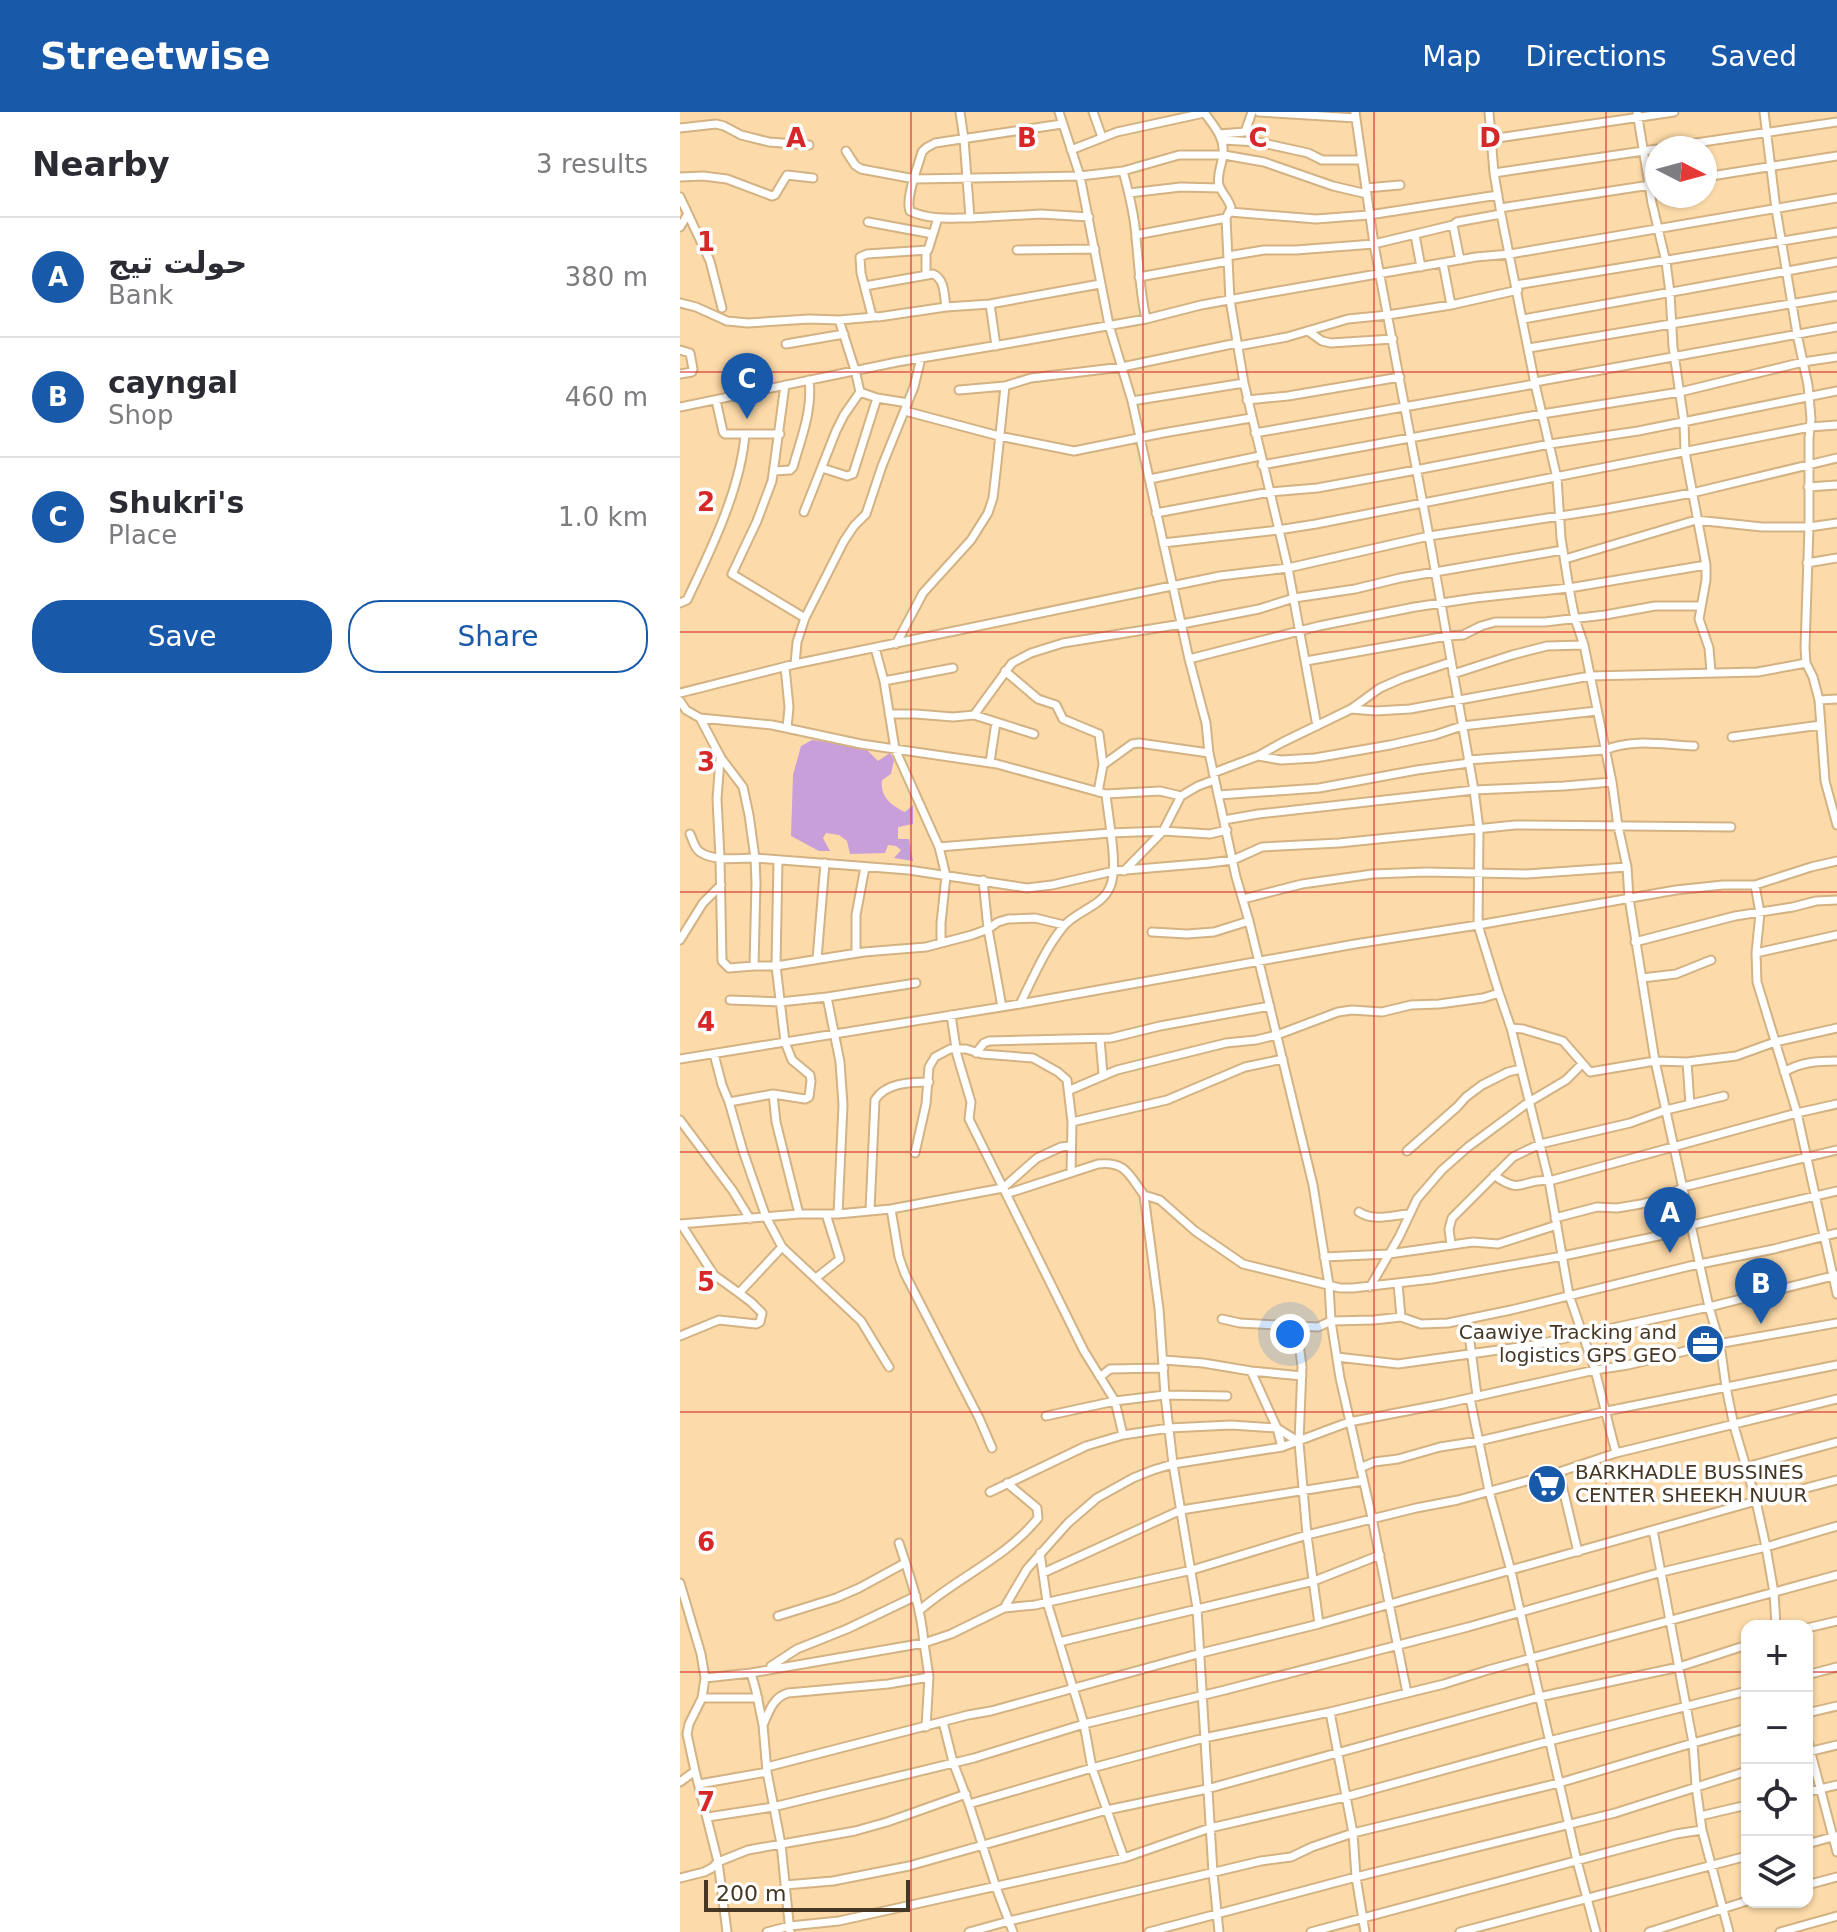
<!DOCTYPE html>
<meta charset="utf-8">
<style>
body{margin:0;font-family:"DejaVu Sans",Cairo,sans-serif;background:#f2f2f3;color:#2b2b33}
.controls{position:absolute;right:24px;bottom:24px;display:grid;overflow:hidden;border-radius:16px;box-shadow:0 2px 6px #0004}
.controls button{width:72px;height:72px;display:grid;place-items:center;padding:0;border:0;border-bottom:2px solid #e1e1e2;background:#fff;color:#2b2b33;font:40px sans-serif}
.compass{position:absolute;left:965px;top:24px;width:72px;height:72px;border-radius:50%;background:#fff;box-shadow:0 2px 6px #0004;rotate:96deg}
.scale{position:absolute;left:24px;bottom:20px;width:206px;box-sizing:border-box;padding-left:8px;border:4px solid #453724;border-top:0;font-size:22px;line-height:28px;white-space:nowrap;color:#453724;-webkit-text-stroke:6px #fff;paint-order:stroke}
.you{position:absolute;left:610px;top:1222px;width:28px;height:28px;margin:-20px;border:6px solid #fff;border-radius:50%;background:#1a73e8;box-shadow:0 0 0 12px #1a73e833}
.badge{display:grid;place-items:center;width:52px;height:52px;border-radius:50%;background:#1859aa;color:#fff;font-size:26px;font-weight:700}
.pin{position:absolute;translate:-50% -66px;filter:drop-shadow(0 2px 4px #0008)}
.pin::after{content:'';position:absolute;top:42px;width:28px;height:24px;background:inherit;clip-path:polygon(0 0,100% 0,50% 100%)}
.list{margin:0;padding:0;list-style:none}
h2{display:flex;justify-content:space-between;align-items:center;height:104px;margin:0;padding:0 32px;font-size:34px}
h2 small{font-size:26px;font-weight:400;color:#7c7c81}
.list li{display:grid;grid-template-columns:52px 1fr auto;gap:24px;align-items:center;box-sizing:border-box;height:120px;padding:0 32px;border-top:2px solid #e1e1e2}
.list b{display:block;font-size:30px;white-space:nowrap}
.list p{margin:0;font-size:26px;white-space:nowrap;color:#7c7c81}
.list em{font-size:26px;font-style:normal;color:#7c7c81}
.actions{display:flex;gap:16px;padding:24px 32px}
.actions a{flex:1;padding:18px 0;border:2px solid #1859aa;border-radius:32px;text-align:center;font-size:28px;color:#1859aa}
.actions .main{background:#1859aa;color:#fff}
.icon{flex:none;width:44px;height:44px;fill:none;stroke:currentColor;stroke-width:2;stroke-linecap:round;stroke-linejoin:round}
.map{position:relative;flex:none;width:1157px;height:1820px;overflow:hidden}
header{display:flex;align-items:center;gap:48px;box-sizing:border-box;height:112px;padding:0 40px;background:#1859aa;color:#fff}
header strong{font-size:38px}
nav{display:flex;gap:44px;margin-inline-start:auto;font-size:28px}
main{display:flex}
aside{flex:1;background:#fff}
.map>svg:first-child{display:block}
.green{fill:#c99fd9}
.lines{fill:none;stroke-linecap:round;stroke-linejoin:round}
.minor-casing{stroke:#d3b283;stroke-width:11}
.minor{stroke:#fff;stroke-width:7}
.grid{fill:none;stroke:#d62828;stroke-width:2;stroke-opacity:0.55}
.labels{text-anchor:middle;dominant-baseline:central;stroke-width:7;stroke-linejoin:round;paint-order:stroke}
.poi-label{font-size:20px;fill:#453724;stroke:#fff;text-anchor:end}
.grid-label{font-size:26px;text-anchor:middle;font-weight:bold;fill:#d62828;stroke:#fff;stroke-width:7;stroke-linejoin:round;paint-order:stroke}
</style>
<header>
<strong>Streetwise</strong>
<nav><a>Map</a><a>Directions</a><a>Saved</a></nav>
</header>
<main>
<aside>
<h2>Nearby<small>3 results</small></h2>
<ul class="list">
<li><span class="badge">A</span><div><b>حولت تيج</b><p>Bank</p></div><em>380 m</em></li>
<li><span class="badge">B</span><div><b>cayngal</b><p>Shop</p></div><em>460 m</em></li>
<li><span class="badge">C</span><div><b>Shukri's</b><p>Place</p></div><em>1.0 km</em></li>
</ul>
<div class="actions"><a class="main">Save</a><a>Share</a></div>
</aside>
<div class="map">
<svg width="1157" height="1820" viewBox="0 0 1157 1820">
<rect width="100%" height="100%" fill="#fcdaa9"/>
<!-- green -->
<path class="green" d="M132 628 184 635 198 649 210 641 214 648 211 662 202 668C200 685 211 693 225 700L233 693V712L218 715V727H229L233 749 214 746 221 738 216 734 208 733 205 741 170 742 167 729 159 723 146 721 143 726 150 739H139L111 724 113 663 121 634Z"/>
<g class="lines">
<!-- minor casing -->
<g class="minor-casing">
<path id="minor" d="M280 0 284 27 290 106 361 102 409 105
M379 0 400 64 429 213 452 289 509 547 526 611 529 641 556 765 569 809 633 1073 649 1173 651 1209 660 1266 692 1406 727 1581
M413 0 422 25
M524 0C532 12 545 25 543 41 543 52 536 62 539 73 542 82 549 87 551 96L546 106 550 188 564 271 590 380 637 376 715 362 870 332 958 319 1157 279
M579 0 676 6
M675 0 694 132 749 424 794 678 799 717 798 813 819 881
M809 0 814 61 821 102 855 272 877 366 881 426 889 476 895 507 904 533 932 670 938 714 947 755 949 786 975 949 1029 1195 1040 1232 1046 1275 1054 1314 1076 1389 1086 1435 1094 1481 1096 1514
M957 0 972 91 986 150 990 181 993 235 1004 310 1005 340 1026 453V468L1019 507 1029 536 1031 560
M1084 0 1096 97 1117 222 1128 273 1131 307 1129 326V415L1125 536 1126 551 1133 565 1139 588 1145 669 1157 713
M0 16 36 12 44 14 61 23 89 30 129 33
M539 22 565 20 572 0
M811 27 994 0
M542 28 578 30 628 41 642 48H682
M982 36 1157 10
M391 38 437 20 524 1
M166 39 175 53 181 57 235 67 400 64 443 59 499 43H544L584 50 653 74 687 82
M443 59C449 81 455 104 456 126 459 154 460 180 466 207
M814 61 977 37
M0 65 23 64 47 67 92 84 95 83 107 63 133 66
M1025 65 1157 44
M686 76 720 73
M449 81 501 75 540 76
M0 85 30 149 42 196
M820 96 977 72
M550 100 636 107 689 103 818 83
M258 106 248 138 187 142 180 145 181 161 192 204 198 205 266 195 310 192
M290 106C270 106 249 108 230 99 225 86 238 55 242 40L246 36 255 31 382 12
M188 110 253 122
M773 113 780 148
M0 115 8 102
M456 123 546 106
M735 123 741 155
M337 138 415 137
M548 144 584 138H616L694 132 773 113 777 110 821 102
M763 151 771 193
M246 161V138
M459 165 548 149
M836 173 1157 120
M185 174 253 162C265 167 264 183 266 195
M0 191 16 195 47 209 68 211 129 207 159 208 194 205
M843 207 1157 150
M159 208 175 258 180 280 197 286 228 291
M628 219 642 229 651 231 713 227
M106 232 164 222
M316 234 310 192 420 172
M558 234 607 225 668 207 708 203 771 193 838 178
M849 236 1157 184
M0 238 10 241 13 257 12 260 0 262
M855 270 1157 215
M105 273 92 369 77 409 52 462 125 506
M279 278 325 274 351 266 442 255 557 231
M36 288 43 320 45 322H100
M567 288 608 284 720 265
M452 289 564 271
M0 295 217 250 331 231 466 207 521 193 593 180 796 145 830 142 1157 86
M225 299 319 324 394 339 483 321 571 306
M575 321 855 272
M582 353 862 302 1000 280 1123 250 1157 245
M142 356 167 364 173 362 197 286
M95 359 110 358 113 355C121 326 133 298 129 268
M470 367 580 344
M1128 375 1157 373
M124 400 156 319 164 303 180 280
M476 401 590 380 608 456 637 614
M483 431 598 418 636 412 1130 315 1157 313
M885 447 1016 408 1082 415H1129L1157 411
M1127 451 1157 446
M0 491 7 488C30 440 61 376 65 322
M216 532 243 481 291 428 308 401 313 386 317 351 325 274
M195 536 204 569 215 637 259 735 266 764 261 811V831
M509 547 639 514 735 495 795 486 889 476 1026 453
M626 549 767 524 783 523 801 514 815 510H865L925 503 975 494H1021
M115 552 117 530 125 506 164 429 174 414 186 402 202 354 234 275 241 246
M105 555 109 595 107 616
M325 559 358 587 376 593 383 607 419 622 423 653
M773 562 832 543 867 534 904 533
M204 569 273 556
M0 581 115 552 540 464 608 456 749 424 926 397 1012 381 1157 346
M1139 588 1157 587
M0 589 6 598 20 606 92 613 181 632 317 652 426 682 480 679 501 684
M671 597 695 599 730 597 910 564 1078 560 1126 551
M209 602H236L273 605 294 603 354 622
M294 603 332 551 351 541 383 531 502 512 579 497 614 486 675 477 720 466 883 438
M20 606 41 646 63 675 69 703 75 746 229 758 347 776 372 773 434 759 529 751 553 748 582 735 659 731 835 713 1051 715
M1052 625 1141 613
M578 644 601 648 635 646 710 633 755 623 782 614 917 599
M40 647 37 687 40 746 42 849 49 856 74 854
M788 648 925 638C952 626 985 633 1014 634
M310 650 316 610
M533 661 578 644 603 630 671 597 700 576 723 566 771 550
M418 680 423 653 452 632 459 631 529 641
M538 683 639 676 737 658 789 651
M544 708 578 702 794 678 884 674 932 670
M10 722C13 728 14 736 20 740 35 750 58 746 75 746L76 771 74 854H96L184 840 246 835 292 823 308 817 318 810 328 807 355 806 384 813
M259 735 430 721 483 719 530 722 547 718
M444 759 483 719 501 684 518 674 534 668
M303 768 308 817 322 895
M1075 773 1080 801 1076 841 1077 870 1117 1001 1157 1182
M563 787 622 772 693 762 746 760 847 762 947 755
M472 820 507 822 534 820 569 809
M0 828 23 791 41 773
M955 830 1055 804 1113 795 1136 789 1157 788
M176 841V803L185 755
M1076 841 1157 823
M137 847 145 751
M962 866 996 862 1031 848
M147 885 236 871
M50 888 100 890 147 885 160 950 163 993 158 1102
M340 892C353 866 365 837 383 815 395 799 422 795 430 775 439 756 428 705 426 682
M271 903 277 943 291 990 289 1007 404 1239 435 1289 443 1323
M831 916 869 1069 889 1183 915 1258 936 1341
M420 927 423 962
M296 941 304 931 309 929 431 926 480 914 590 894
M34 942 42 973 49 990 93 982 125 987 129 985 131 969 130 963 112 948 105 930 96 854 98 748
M0 947 340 892 675 832 798 813 996 778 1043 773H1075L1131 755 1157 749
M1007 950 1010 992
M1104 960C1121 950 1137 949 1157 949
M390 978 437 958 546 931 576 928 597 923 658 900 672 898 702 900 731 893 759 892 803 886 819 881 831 916 843 917 883 929 910 960 975 949 1007 950 1056 944 1095 930 1157 916
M93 982 96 1010 119 1102
M49 990 63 1039 86 1105 102 1135 181 1209 209 1255
M0 1008 53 1079 70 1107
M392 1010 487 988 565 955 603 947
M727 1039 777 995 786 985 802 973 828 960 841 957
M235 1041 246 992 249 955 255 945 270 937H286L302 942 353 946 378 960 387 968 392 1010 391 1061
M814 1063C843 1085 842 1065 869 1069L1117 1001 1157 992
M326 1082 418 1052C446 1049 449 1063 464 1083
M211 1097 219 1145 225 1162 299 1306 312 1336
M190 1098 195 988C205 971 230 970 249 970
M679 1100C694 1110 712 1103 729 1102
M875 1106 917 1095 937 1096 961 1092 986 1085 1003 1075 1157 1038
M0 1112 119 1102H158L211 1097 323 1076 357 1046 381 1035 390 1034
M1 1112 34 1163 59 1181
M771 1133 769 1117 772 1106 833 1045 860 1032 950 1011 986 998 1044 984
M644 1145 709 1142 793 1130 818 1132 877 1113
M136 1166 160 1147 146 1102
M718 1172 721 1205
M690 1175 719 1125 737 1087 762 1058 788 1035 849 990 886 968 902 952
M542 1207 560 1211 617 1214
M787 1207 797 1284
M0 1224 39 1208 76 1212 80 1210 82 1201 71 1190 59 1181 102 1135
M657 1245 718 1252 854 1233 1029 1195 1157 1163
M484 1248 523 1251 571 1259 597 1316 602 1335
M571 1259 622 1264
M420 1265 430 1257 484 1256
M790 1286 809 1379 831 1459 897 1749 916 1820
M366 1304 435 1289 485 1283 547 1284
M1066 1355 1157 1330
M680 1356 694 1350 718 1347 760 1335 799 1329 927 1299 1157 1253
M879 1360 898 1440
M310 1380 406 1334 443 1323 489 1316 551 1313 597 1316 619 1330
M973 1418 1013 1631 1016 1674 1022 1718 1049 1820
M360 1441 367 1490 404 1612 412 1656 444 1746
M363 1461 501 1398 683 1369
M0 1471 21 1542 25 1566 22 1586 9 1612 7 1622 15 1659 38 1750 47 1820
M324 1496 355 1493 512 1458 627 1423 736 1396 778 1388 879 1360 936 1341 1157 1287
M240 1498C278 1465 326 1446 358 1406L357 1396 327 1371
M98 1504 156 1486 179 1476 225 1451
M639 1512 627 1423 619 1330 622 1255 617 1214 638 1215 651 1209 694 1208 721 1205 741 1212 768 1211 831 1198 1010 1154 1094 1137 1157 1121
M1127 1516 1157 1509
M379 1530 634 1469 700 1443
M91 1554 117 1537 167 1517 236 1484
M71 1561 76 1579 83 1613 87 1660 101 1732 110 1820
M1127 1563 1157 1555
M25 1566 71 1561 244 1531C241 1496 230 1464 219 1431
M22 1586H78
M650 1600 673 1721 676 1765 685 1820
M1127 1601 1157 1594
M263 1610 273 1650 289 1692 316 1775 333 1820
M83 1613C89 1600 93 1585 108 1581L208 1572 249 1565
M246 1615 249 1565 244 1531 271 1522 324 1496 347 1457 388 1411 417 1386 453 1366 473 1358 493 1352 602 1335 669 1310 763 1292 915 1258 948 1253 1026 1234 1157 1211
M1127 1626 1157 1740
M1128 1640 1157 1633
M87 1655 288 1603 311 1599 521 1541 639 1512 1076 1389 1157 1368
M0 1670 15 1659
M19 1672 87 1660
M1127 1680 1157 1673
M289 1692 412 1656 524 1626 650 1600 764 1572 808 1558 1157 1463
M1020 1704 1067 1693
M28 1705 93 1695 294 1646 404 1612 541 1579 788 1515 982 1460 1086 1435 1157 1414
M1127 1732 1156 1724
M0 1766 24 1760 32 1756 38 1750 68 1738 175 1719 207 1710 286 1682
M105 1773 153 1769 229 1754 427 1698 527 1677 859 1585 999 1555 1067 1533
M1127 1773 1157 1765
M87 1820 110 1814 159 1809 444 1746 530 1716 665 1685 869 1629 1067 1579
M289 1820 329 1809 581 1749 611 1745 632 1735 673 1721 879 1671 1013 1631 1067 1616
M469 1820 676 1765 935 1701 1067 1659
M539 1820 533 1761 517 1496 493 1352 485 1283 479 1197 464 1083 480 1088 515 1119 563 1152 660 1176H673L752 1167 883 1144 983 1123 1012 1113 1157 1079
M631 1820 996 1722 1022 1718
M780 1820 1067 1744
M969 1820 1067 1789
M1100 1820 1157 1804"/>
</g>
<!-- minor -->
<use href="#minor" class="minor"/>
</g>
<!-- grid -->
<path class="grid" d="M231 0V1820M463 0V1820M694 0V1820M926 0V1820M0 260H1157M0 520H1157M0 780H1157M0 1040H1157M0 1300H1157M0 1560H1067M1127 1560H1157"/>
<!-- icons -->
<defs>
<g id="office-disc" transform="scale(2)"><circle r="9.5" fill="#1859aa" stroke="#fff"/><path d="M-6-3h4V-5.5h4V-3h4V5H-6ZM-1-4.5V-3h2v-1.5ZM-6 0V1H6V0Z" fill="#fff"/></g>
<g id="supermarket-disc" transform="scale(2)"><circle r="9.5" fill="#1859aa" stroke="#fff"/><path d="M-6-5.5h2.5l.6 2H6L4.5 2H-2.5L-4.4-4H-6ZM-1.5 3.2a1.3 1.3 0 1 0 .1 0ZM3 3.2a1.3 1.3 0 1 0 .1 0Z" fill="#fff"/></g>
</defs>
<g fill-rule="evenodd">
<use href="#office-disc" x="1025" y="1232"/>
<use href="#supermarket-disc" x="867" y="1372"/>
</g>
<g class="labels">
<!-- poi labels -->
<g class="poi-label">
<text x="997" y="1220">Caawiye Tracking and<tspan x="997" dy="23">logistics GPS GEO</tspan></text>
<text x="895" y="1360" text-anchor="start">BARKHADLE BUSSINES<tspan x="895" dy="23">CENTER SHEEKH NUUR</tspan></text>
</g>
</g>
<g class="grid-label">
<text x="116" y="35">A</text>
<text x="347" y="35">B</text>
<text x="578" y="35">C</text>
<text x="810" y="35">D</text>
<text x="26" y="139">1</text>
<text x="26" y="399">2</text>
<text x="26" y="659">3</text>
<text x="26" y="919">4</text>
<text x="26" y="1179">5</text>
<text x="26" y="1439">6</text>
<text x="26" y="1699">7</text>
</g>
</svg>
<div class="controls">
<button>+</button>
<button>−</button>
<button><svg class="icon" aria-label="locate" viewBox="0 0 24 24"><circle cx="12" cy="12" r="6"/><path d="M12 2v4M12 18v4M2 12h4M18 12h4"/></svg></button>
<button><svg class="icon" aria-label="layers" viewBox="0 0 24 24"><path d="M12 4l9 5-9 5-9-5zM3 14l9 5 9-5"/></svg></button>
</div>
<svg class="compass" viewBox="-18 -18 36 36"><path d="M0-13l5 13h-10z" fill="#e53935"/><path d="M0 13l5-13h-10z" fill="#7c7c81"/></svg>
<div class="scale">200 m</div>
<div class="you"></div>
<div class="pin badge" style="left:990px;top:1141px">A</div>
<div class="pin badge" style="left:1081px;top:1212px">B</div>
<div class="pin badge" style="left:67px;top:307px">C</div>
</div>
</main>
